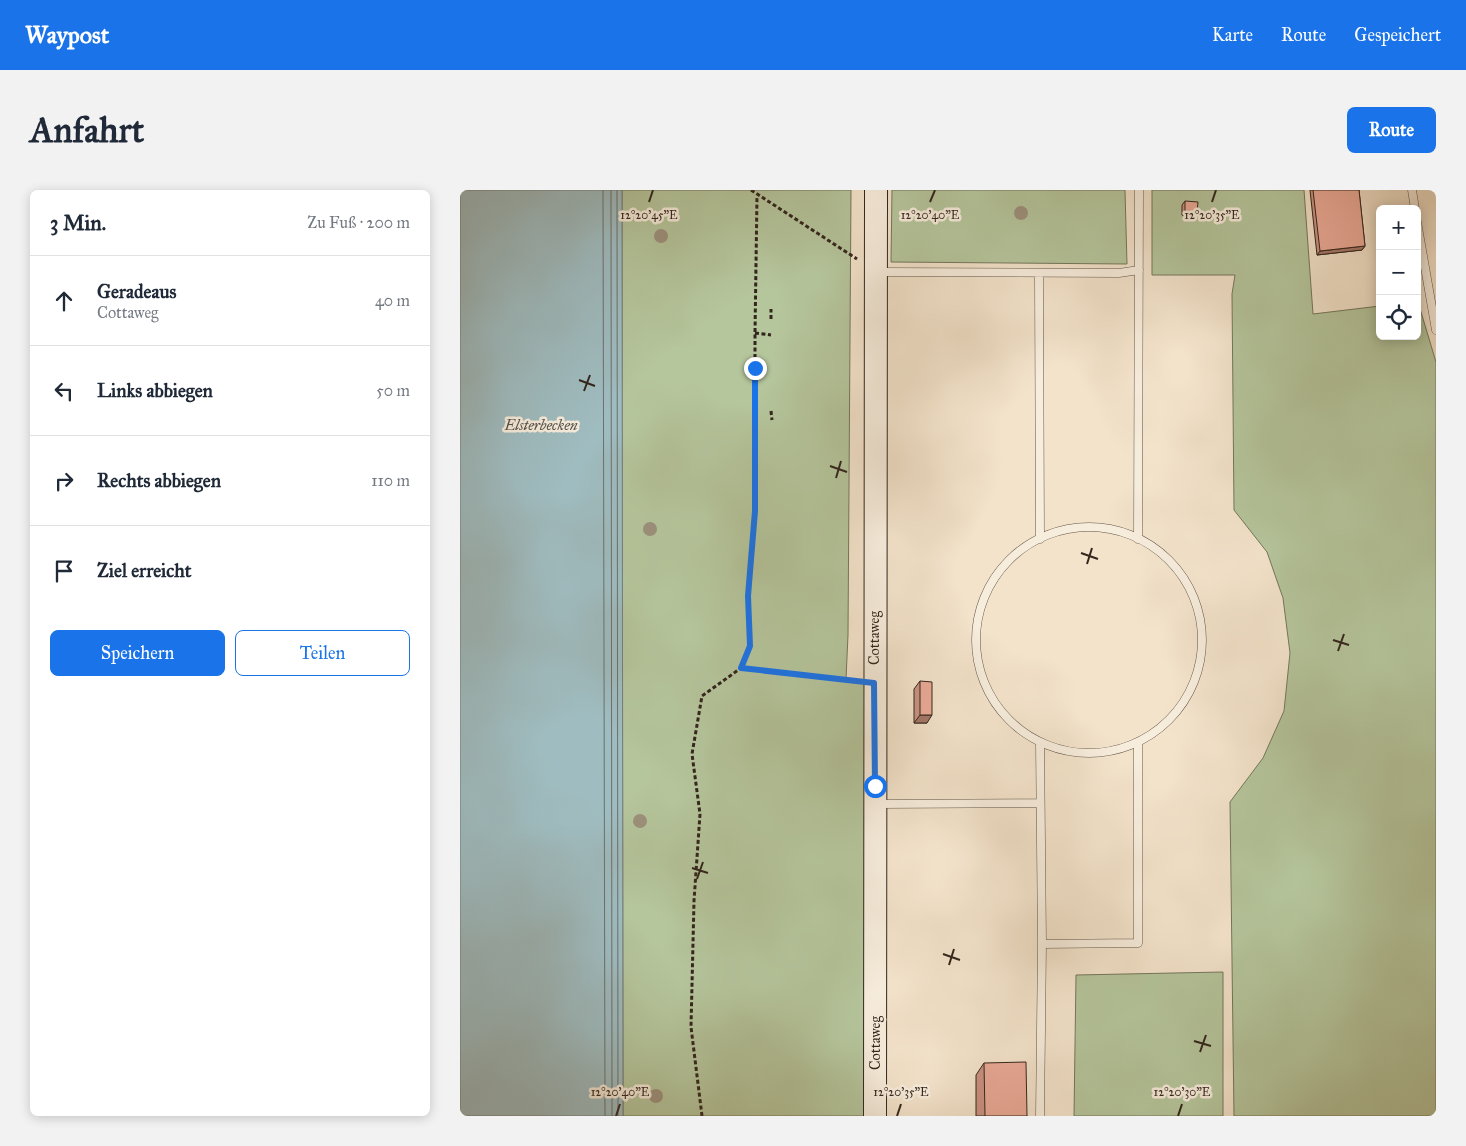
<!DOCTYPE html>
<html lang="de">
<meta charset="utf-8">
<style>
body{margin:0;font-family:"IM FELL Great Primer",serif;background:#f2f2f3;color:#1f2937}
.controls{position:absolute;right:15px;top:15px;display:grid;overflow:hidden;border-radius:8px;box-shadow:0 2px 12px #0003}
.controls button{width:45px;height:45px;display:grid;place-items:center;padding:0;border:0;border-bottom:1px solid #e0e1e3;background:#fff;color:#1f2937;font:25px sans-serif}
.stop{position:absolute;width:15px;height:15px;margin:-11px;border:4px solid #1a73e8;border-radius:50%;background:#fff}
.stop.end{background:#1a73e8;border-color:#fff;box-shadow:0 1px 5px #0008}
.list{margin:0;padding:0;list-style:none}
h2{display:flex;justify-content:space-between;align-items:center;height:65px;margin:0;padding:0 20px;font-size:21px}
h2 small{font-size:16px;font-weight:400;color:#747a83}
.list li{display:grid;grid-template-columns:32px 1fr auto;gap:15px;align-items:center;box-sizing:border-box;height:90px;padding:0 20px;border-top:1px solid #e0e1e3}
.list b{display:block;font-size:19px;white-space:nowrap}
.list p{margin:0;font-size:16px;white-space:nowrap;color:#747a83}
.list em{font-size:16px;font-style:normal;color:#747a83}
.actions{display:flex;gap:10px;padding:15px 20px}
.actions a{flex:1;padding:11px 0;border:1px solid #1a73e8;border-radius:8px;text-align:center;font-size:18px;color:#1a73e8}
.actions .main{background:#1a73e8;color:#fff}
.icon{flex:none;width:28px;height:28px;fill:none;stroke:currentColor;stroke-width:2;stroke-linecap:round;stroke-linejoin:round}
.map{position:relative;flex:none;width:976px;height:926px;overflow:hidden;border-radius:8px}
header{display:flex;align-items:center;gap:30px;box-sizing:border-box;height:70px;padding:0 25px;background:#1a73e8;color:#fff}
header strong{font-size:24px}
nav{display:flex;gap:28px;margin-inline-start:auto;font-size:18px}
.intro{display:flex;align-items:center;justify-content:space-between;box-sizing:border-box;height:120px;padding:0 30px}
h1{margin:0;font-size:35px}
.button{padding:12px 22px;border-radius:8px;background:#1a73e8;color:#fff;font-size:18px;font-weight:700}
main{display:flex;gap:30px;padding:0 30px}
aside{flex:1;background:#fff;border-radius:8px;box-shadow:0 2px 12px #0003}
.map>svg:first-child{display:block}
.green{fill:#b5c59c;stroke:#74765c}
.water{fill:#9fbcc0;stroke:#74807f}
.lines{fill:none;stroke-linecap:round;stroke-linejoin:round}
.shore{stroke:#69716e;stroke-width:1}
.lane-casing{stroke:#635548;stroke-width:9}
.secondary-casing{stroke:#33261d;stroke-width:24}
.path{stroke:#33261d;stroke-width:3;stroke-dasharray:4 2.5;stroke-linecap:butt}
.lane{stroke:#f7eddd;stroke-width:8}
.secondary{stroke:#f7eddd;stroke-width:22}
.tree{fill:#9c917d}
.wall{fill:#ca9283;stroke:#33261d}
.shaded-wall{fill:#a4776a;stroke:#33261d}
.building{fill:#ebaa98;stroke:#33261d}
.route{stroke:#1a73e8;stroke-width:6}
.ticks{fill:none;stroke:#33261d;stroke-width:2}
.labels{text-anchor:middle;dominant-baseline:central;stroke-width:5;stroke-linejoin:round;paint-order:stroke}
.street-label{font-size:14px;fill:#33261d;stroke:#f7eddd}
.water-label{font-size:15px;font-style:italic;fill:#53534e;stroke:#f7eddd}
.ticks-label{font-size:12px;text-anchor:middle;fill:#33261d;stroke:#f7eddd;stroke-width:5;stroke-linejoin:round;paint-order:stroke}
</style>
<header>
<strong>Waypost</strong>
<nav><a>Karte</a><a>Route</a><a>Gespeichert</a></nav>
</header>
<div class="intro"><h1>Anfahrt</h1><a class="button">Route</a></div>
<main>
<aside>
<h2>3 Min.<small>Zu Fuß · 200 m</small></h2>
<ul class="list">
<li><svg class="icon" aria-label="ahead" viewBox="0 0 24 24"><path d="M12 20V5M6 11l6-6 6 6"/></svg><div><b>Geradeaus</b><p>Cottaweg</p></div><em>40 m</em></li>
<li><svg class="icon" aria-label="left" viewBox="0 0 24 24"><path d="M17 20v-9H6M10 6l-5 5 5 5"/></svg><div><b>Links abbiegen</b></div><em>50 m</em></li>
<li><svg class="icon" aria-label="right" viewBox="0 0 24 24"><path d="M7 20v-9h11M14 6l5 5-5 5"/></svg><div><b>Rechts abbiegen</b></div><em>110 m</em></li>
<li><svg class="icon" aria-label="arrive" viewBox="0 0 24 24"><path d="M6 21V4h12l-3 4 3 4H6"/></svg><div><b>Ziel erreicht</b></div></li>
</ul>
<div class="actions"><a class="main">Speichern</a><a>Teilen</a></div>
</aside>
<div class="map">
<svg width="976" height="926" viewBox="0 0 976 926">
<rect width="100%" height="100%" fill="#f3e3cb"/>
<filter id="stains"><feTurbulence type="fractalNoise" baseFrequency=".004" numOctaves="4"/><feColorMatrix values="0 0 0 0 .2 0 0 0 0 .09 0 0 0 0 .02 0 0 0 .5 -.17"/></filter>
<radialGradient id="worn" r=".72"><stop offset=".6" stop-color="#630" stop-opacity="0"/><stop offset="1" stop-color="#630" stop-opacity=".3"/></radialGradient>
<!-- green -->
<path class="green" d="M162 0H391L388 445 386 489 414 493 413 926H163Z
M432 0H665L667 74 431 72Z
M692 0H844L853 124 920 116V146H957L958 112 976 172V926H774L770 612 803 568 824 521 830 463 823 408 807 362 774 320 772 104 775 85H692Z
M763 782V926H614L616 785Z"/>
<!-- water -->
<path class="water" d="M0 0H162L163 926H0Z"/>
<g class="lines">
<!-- shore -->
<path class="shore" d="M143 0 145 926
M151 0 152 926
M157 0 158 926"/>
<!-- lane casing -->
<g class="lane-casing">
<path id="lane" d="M952 0 955 19
M957 32 976 140
M418 82 659 83 679 80
M579 88 580 349
M516 450a113 113 0 1 1 226 0a113 113 0 1 1-226 0Z
M678 349 679 0
M580 552 582 754 580 926
M417 614 580 613
M582 754 678 753V552"/>
</g>
<!-- secondary casing -->
<g class="secondary-casing">
<path id="secondary" d="M415 926 416 0"/>
</g>
<!-- path -->
<path class="path" d="M291 0 397 69
M311 129V119
M295 143 311 145
M311 221 312 230
M281 478 290 456 288 406 295 321V143L297 6
M242 926 231 837 234 711 240 624 232 564 242 506 281 478 397 491"/>
<!-- lane -->
<use href="#lane" class="lane"/>
<!-- secondary -->
<use href="#secondary" class="secondary"/>
</g>
<!-- trees -->
<g class="tree">
<circle cx="561" cy="23" r="7"/>
<circle cx="201" cy="46" r="7"/>
<circle cx="190" cy="339" r="7"/>
<circle cx="180" cy="631" r="7"/>
<circle cx="196" cy="906" r="7"/>
</g>
<!-- wall -->
<path class="wall" d="M850 0H899L905 56 902 60 857 65Z
M725 11 734 26 722 25V15Z
M460 491 467 533H454V499Z
M524 873 567 926H516V885Z"/>
<!-- shaded-wall -->
<path class="shaded-wall" d="M725 21 737 22 734 26 722 25Z
M905 56 902 60 857 65 860 61Z
M460 525H472L467 533H454Z"/>
<!-- building -->
<path class="building" d="M853 0H899L905 56 860 61Z
M725 11 738 12 737 22 725 21Z
M460 491 472 492V525H460Z
M566 872 567 926H525L524 873Z"/>
<g class="lines">
<!-- route -->
<path class="route" d="M295 178V321L288 406 290 456 281 478 414 493 415 596"/>
</g>
<!-- ticks -->
<path class="ticks" d="M189 12 193 0M470 12 475 0M752 12 756 0M119 190 135 196M124 201 130 185M370 276 387 282M376 288 381 271M621 363 638 369M627 374 632 358M873 450 889 455M878 461 884 444M232 678 248 683M237 689 243 672M483 764 500 770M489 775 494 759M734 851 751 856M740 862 746 845M156 926 160 914M437 926 441 914M718 926 722 914"/>
<g class="labels">
<!-- street labels -->
<g class="street-label">
<text transform="translate(414 448) rotate(-90)">Cottaweg</text>
<text transform="translate(415 853) rotate(-90)">Cottaweg</text>
</g>
<!-- water labels -->
<g class="water-label">
<text x="81" y="235">Elsterbecken</text>
</g>
</g>
<g class="ticks-label">
<text x="189" y="29">12°20'45"E</text>
<text x="470" y="29">12°20'40"E</text>
<text x="752" y="29">12°20'35"E</text>
<text x="160" y="906">12°20'40"E</text>
<text x="441" y="906">12°20'35"E</text>
<text x="722" y="906">12°20'30"E</text>
</g>
<rect width="100%" height="100%" filter="url(#stains)"/>
<rect width="100%" height="100%" fill="url(#worn)"/>
</svg>
<div class="controls">
<button>+</button>
<button>−</button>
<button><svg class="icon" aria-label="locate" viewBox="0 0 24 24"><circle cx="12" cy="12" r="6"/><path d="M12 2v4M12 18v4M2 12h4M18 12h4"/></svg></button>
</div>
<div class="stop" style="left:415px;top:596px"></div>
<div class="stop end" style="left:295px;top:178px"></div>
</div>
</main>
